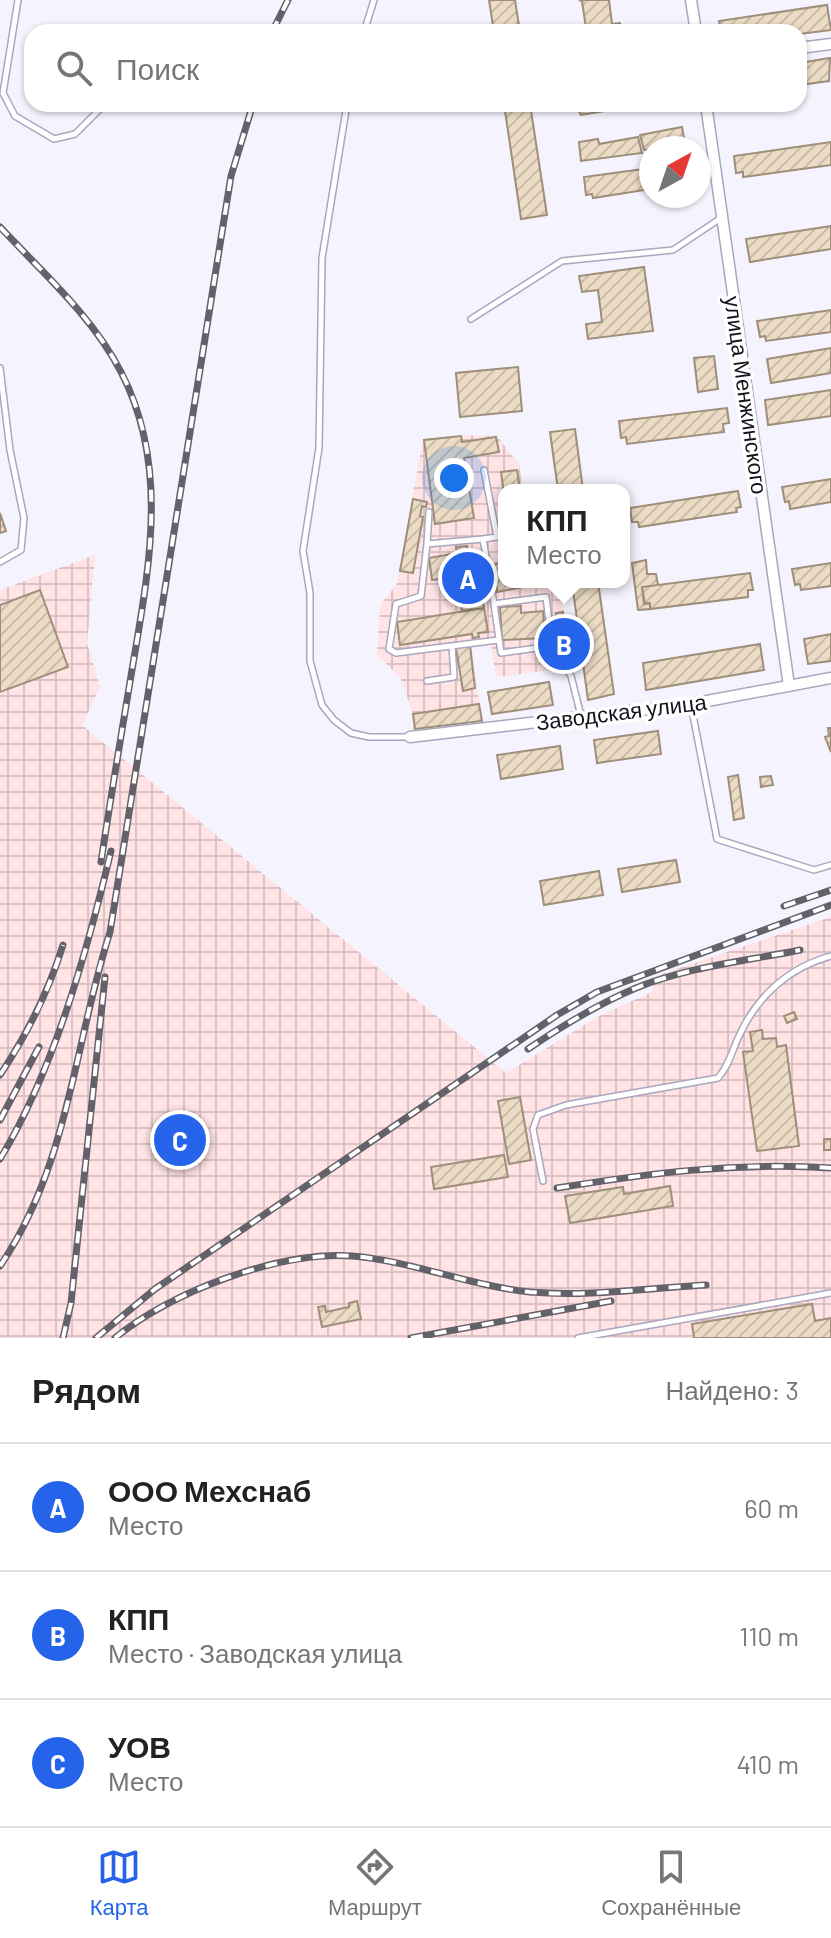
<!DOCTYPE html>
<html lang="ru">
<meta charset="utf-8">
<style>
body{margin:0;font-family:Barlow,sans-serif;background:#f6f6f6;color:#222}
.compass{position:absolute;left:639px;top:136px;width:72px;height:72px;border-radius:50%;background:#fff;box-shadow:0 2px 6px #0004;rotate:40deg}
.you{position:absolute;left:454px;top:478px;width:28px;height:28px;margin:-20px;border:6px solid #fff;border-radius:50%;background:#1a73e8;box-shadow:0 0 0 12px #1a73e833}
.badge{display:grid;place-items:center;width:52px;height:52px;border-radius:50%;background:#2563eb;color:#fff;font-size:26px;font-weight:700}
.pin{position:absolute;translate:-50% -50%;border:4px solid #fff;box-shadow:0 2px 8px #0006}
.popup{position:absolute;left:498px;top:484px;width:132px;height:104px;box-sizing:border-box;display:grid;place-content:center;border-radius:16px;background:#fff;filter:drop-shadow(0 2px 6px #0005);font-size:26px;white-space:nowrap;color:#767676}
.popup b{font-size:30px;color:#222}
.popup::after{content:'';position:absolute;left:50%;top:100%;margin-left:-16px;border:16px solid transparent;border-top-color:#fff}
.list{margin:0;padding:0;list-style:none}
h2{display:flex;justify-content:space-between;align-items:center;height:104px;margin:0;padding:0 32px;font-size:34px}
h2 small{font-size:26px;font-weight:400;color:#767676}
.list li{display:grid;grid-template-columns:52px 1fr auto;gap:24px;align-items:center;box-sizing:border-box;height:128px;padding:0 32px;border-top:2px solid #e0e0e0}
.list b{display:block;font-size:30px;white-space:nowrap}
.list p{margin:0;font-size:26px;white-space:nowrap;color:#767676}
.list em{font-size:26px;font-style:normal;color:#767676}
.icon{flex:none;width:44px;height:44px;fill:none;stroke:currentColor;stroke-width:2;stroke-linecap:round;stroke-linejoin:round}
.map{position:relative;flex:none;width:831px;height:1338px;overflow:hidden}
.search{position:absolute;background:#fff;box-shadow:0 2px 6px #0004;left:24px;right:24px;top:24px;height:88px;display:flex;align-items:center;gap:20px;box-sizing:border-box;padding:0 28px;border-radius:24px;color:#767676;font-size:30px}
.sheet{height:488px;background:#fff}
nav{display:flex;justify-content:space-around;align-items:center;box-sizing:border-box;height:112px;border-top:2px solid #e0e0e0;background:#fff;font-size:22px;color:#767676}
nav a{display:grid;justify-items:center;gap:4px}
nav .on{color:#2563eb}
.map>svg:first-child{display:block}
.industrial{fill:url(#industrial-grid)}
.building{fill:url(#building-hatch);stroke:#9e8e7a;stroke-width:2}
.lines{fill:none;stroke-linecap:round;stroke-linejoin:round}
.service-casing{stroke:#aba6bf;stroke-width:8}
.minor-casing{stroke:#aba6bf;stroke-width:13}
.service{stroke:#fff;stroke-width:5}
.minor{stroke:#fff;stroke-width:10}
.rail-casing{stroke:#63616a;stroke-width:7}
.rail{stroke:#fff;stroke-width:4;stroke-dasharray:12;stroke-linecap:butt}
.labels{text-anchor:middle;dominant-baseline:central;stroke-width:7;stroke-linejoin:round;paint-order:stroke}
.street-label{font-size:22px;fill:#14121a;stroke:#fff}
</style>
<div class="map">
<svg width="831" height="1338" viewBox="0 0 831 1338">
<defs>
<pattern id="industrial-grid" width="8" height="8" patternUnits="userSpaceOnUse" patternTransform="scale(2)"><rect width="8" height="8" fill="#ffe3e5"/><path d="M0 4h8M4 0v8" fill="none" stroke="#dac2c4"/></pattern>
<pattern id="building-hatch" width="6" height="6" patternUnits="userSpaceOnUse" patternTransform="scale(2)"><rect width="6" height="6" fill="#ecdcc5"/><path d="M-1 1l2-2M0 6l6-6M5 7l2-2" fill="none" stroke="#cabca9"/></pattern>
</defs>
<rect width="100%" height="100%" fill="#f5f3fe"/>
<!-- industrial -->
<path class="industrial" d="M462 435 497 436 519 464 523 490H504V582H559L571 662 561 669 496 677 491 643 471 646 482 721 413 730 412 710 400 677 377 655 380 605 397 584 423 439Z
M95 555 87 643 100 687 82 725 506 1073 599 1016 654 991 650 978 831 917V1338H0V590Z"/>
<!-- building -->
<path class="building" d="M489 0H515L520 32H494Z
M579 0H609L612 24 620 23 622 32H582L586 28 582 1Z
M827 5 831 30 799 34 721 32 719 21Z
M830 58 829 81 799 85V63Z
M504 104H530L547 215 521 219Z
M575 104H647L581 115Z
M682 127 685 144 644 150 640 135Z
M638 137 642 153 581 161 579 142 598 139 599 144Z
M831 142V165L743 177V172L736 173 734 156Z
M651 168V189L593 198 592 194 586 195 584 177Z
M831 226V249L750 262 746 239Z
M644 267 653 331 588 339 586 324 602 322 598 290 582 292 579 276Z
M831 310V332L766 341 765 336 760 337 757 321Z
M831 348V373L771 383 767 359Z
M714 356 718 389 698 392 694 358Z
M518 367 522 411 460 417 456 373Z
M831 390V416L768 425 765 400Z
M727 408 729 423 723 424 724 432 627 444 626 437 621 438 619 421Z
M575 429 583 490H558L550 432Z
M461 436 462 442 496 437 499 452 464 458 474 518 435 524 424 440Z
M517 470 520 490H504V494L501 472Z
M831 479V502L790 509 789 501 785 502 782 487Z
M738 491 741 507 736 508 737 512 639 527 638 522H632L630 508Z
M413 499 427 502 426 507 422 506 420 516 423 517 413 573 400 571Z
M0 513 6 531 0 533Z
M467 546 468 552 475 551 484 608 462 611 457 577 432 580 429 558 457 553 456 547Z
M646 560 647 574H656L658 585 642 587 644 604 649 603 651 609 638 610 632 563Z
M504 562V582L533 585 497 592 495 564Z
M831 563V586L801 590 800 584 795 585 792 569Z
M750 573 753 590H748V597L650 609V603L645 604 642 587Z
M598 582 614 694 588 700 572 583Z
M40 590 68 667 0 692V605Z
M521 606V613L543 611 545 638 502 640 500 607Z
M484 608 488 632 478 633 479 637 473 638 472 634 400 645 397 622Z
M563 612 566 633 560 634 556 613Z
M831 634V661L808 664 804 639Z
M565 635 568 649 562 650 559 636Z
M760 644 764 670 646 690 643 663Z
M470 646 475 688 463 691 456 648Z
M549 682 553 705 492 714 488 692Z
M479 704 482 721 415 729 413 714Z
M828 728H831V752L825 737 829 736Z
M658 731 661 754 597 763 594 740Z
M560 746 563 769 501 779 497 755Z
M738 775 744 818 734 820 728 777Z
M771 776 773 785 761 787 760 777Z
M676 860 680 882 622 892 618 869Z
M599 871 603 895 544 905 540 881Z
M794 1012 797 1019 787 1023 784 1016Z
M762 1030 763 1039 776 1038 777 1047 786 1045 799 1146 757 1151 743 1052 753 1051 750 1032Z
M520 1097 531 1160 509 1164 498 1101Z
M173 1115 199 1124 186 1164 160 1156Z
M824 1139H831V1150H824Z
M504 1155 508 1177 434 1189 431 1167Z
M670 1186 673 1206 570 1223 565 1196 623 1187 624 1194Z
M357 1301 361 1319 322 1327 318 1307 325 1306 326 1312 349 1307V1303Z
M812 1304 815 1321 831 1318V1338H694L692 1324Z"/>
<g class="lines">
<!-- service casing -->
<g class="service-casing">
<path id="service" d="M18 0 3 93 15 116 54 139 75 134 105 104
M364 32 374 0
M347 104 322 258 319 448 303 551 310 593V661L322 705 334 720 351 733 369 737H409
M471 319 562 261 673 250 721 218
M0 368 10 450 24 518 21 550 0 562
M484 470 497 537 483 539 494 604
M429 512 427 544 483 539
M427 544 421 596 396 604 389 649 396 653 498 640
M552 646 501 653 494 604 546 597 552 646 571 676 581 716
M427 681 454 677 452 646
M691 705 717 839 814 870 831 865
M543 1181 533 1129 538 1115 566 1105 718 1078C730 1064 732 1050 740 1034 758 995 790 967 831 956
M578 1338 831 1293"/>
</g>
<!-- minor casing -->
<g class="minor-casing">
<path id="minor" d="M691 0 696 32
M799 48 831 44
M706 104 789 686
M410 737 691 704 831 678"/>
</g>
<!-- service -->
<use href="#service" class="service"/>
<!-- minor -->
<use href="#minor" class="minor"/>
<!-- rail casing -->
<g class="rail-casing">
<path id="rail" d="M272 32 288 0
M0 227C42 272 93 317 121 372 172 470 147 578 130 682 120 742 110 802 101 862
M784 906 831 890
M528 1049C562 1026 598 1004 636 988 687 967 746 961 800 950
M0 1075C28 1033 48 993 63 945
M0 1120 39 1047
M0 1159C54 1070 87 952 111 851
M557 1188C652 1173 734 1162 831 1168
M0 1266C69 1165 74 1044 110 932L231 176 253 104
M63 1338 71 1303 105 977
M96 1338 155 1289 557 1015 597 992 831 905
M115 1338C170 1292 279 1251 352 1256 412 1261 470 1286 530 1292 588 1297 648 1288 706 1285
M411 1338 611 1301"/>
</g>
<!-- rail -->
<use href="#rail" class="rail"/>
</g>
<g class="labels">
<!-- street labels -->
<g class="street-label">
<text transform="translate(747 395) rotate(82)">улица Менжинского</text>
<text transform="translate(621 711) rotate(-7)">Заводская улица</text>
</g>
</g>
</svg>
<svg class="compass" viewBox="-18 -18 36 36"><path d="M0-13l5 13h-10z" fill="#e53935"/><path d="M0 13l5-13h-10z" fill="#767676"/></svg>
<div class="you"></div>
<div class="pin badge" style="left:468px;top:578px">A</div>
<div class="pin badge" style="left:564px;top:644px">B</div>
<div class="popup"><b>КПП</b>Место</div>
<div class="pin badge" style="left:180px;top:1140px">C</div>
<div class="search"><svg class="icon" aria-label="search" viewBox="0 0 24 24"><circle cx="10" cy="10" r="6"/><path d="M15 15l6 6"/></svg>Поиск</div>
</div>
<section class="sheet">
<h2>Рядом<small>Найдено: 3</small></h2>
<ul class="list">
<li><span class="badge">A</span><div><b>ООО Мехснаб</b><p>Место</p></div><em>60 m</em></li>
<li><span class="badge">B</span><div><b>КПП</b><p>Место · Заводская улица</p></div><em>110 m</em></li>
<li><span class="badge">C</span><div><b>УОВ</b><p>Место</p></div><em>410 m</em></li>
</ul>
</section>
<nav>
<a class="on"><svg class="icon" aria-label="map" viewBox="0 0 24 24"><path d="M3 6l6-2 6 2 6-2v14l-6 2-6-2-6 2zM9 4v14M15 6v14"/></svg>Карта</a>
<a><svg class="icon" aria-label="directions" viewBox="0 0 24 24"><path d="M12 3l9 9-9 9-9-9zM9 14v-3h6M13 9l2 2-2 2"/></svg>Маршрут</a>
<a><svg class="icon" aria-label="saved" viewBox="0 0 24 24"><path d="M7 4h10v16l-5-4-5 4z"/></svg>Сохранённые</a>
</nav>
